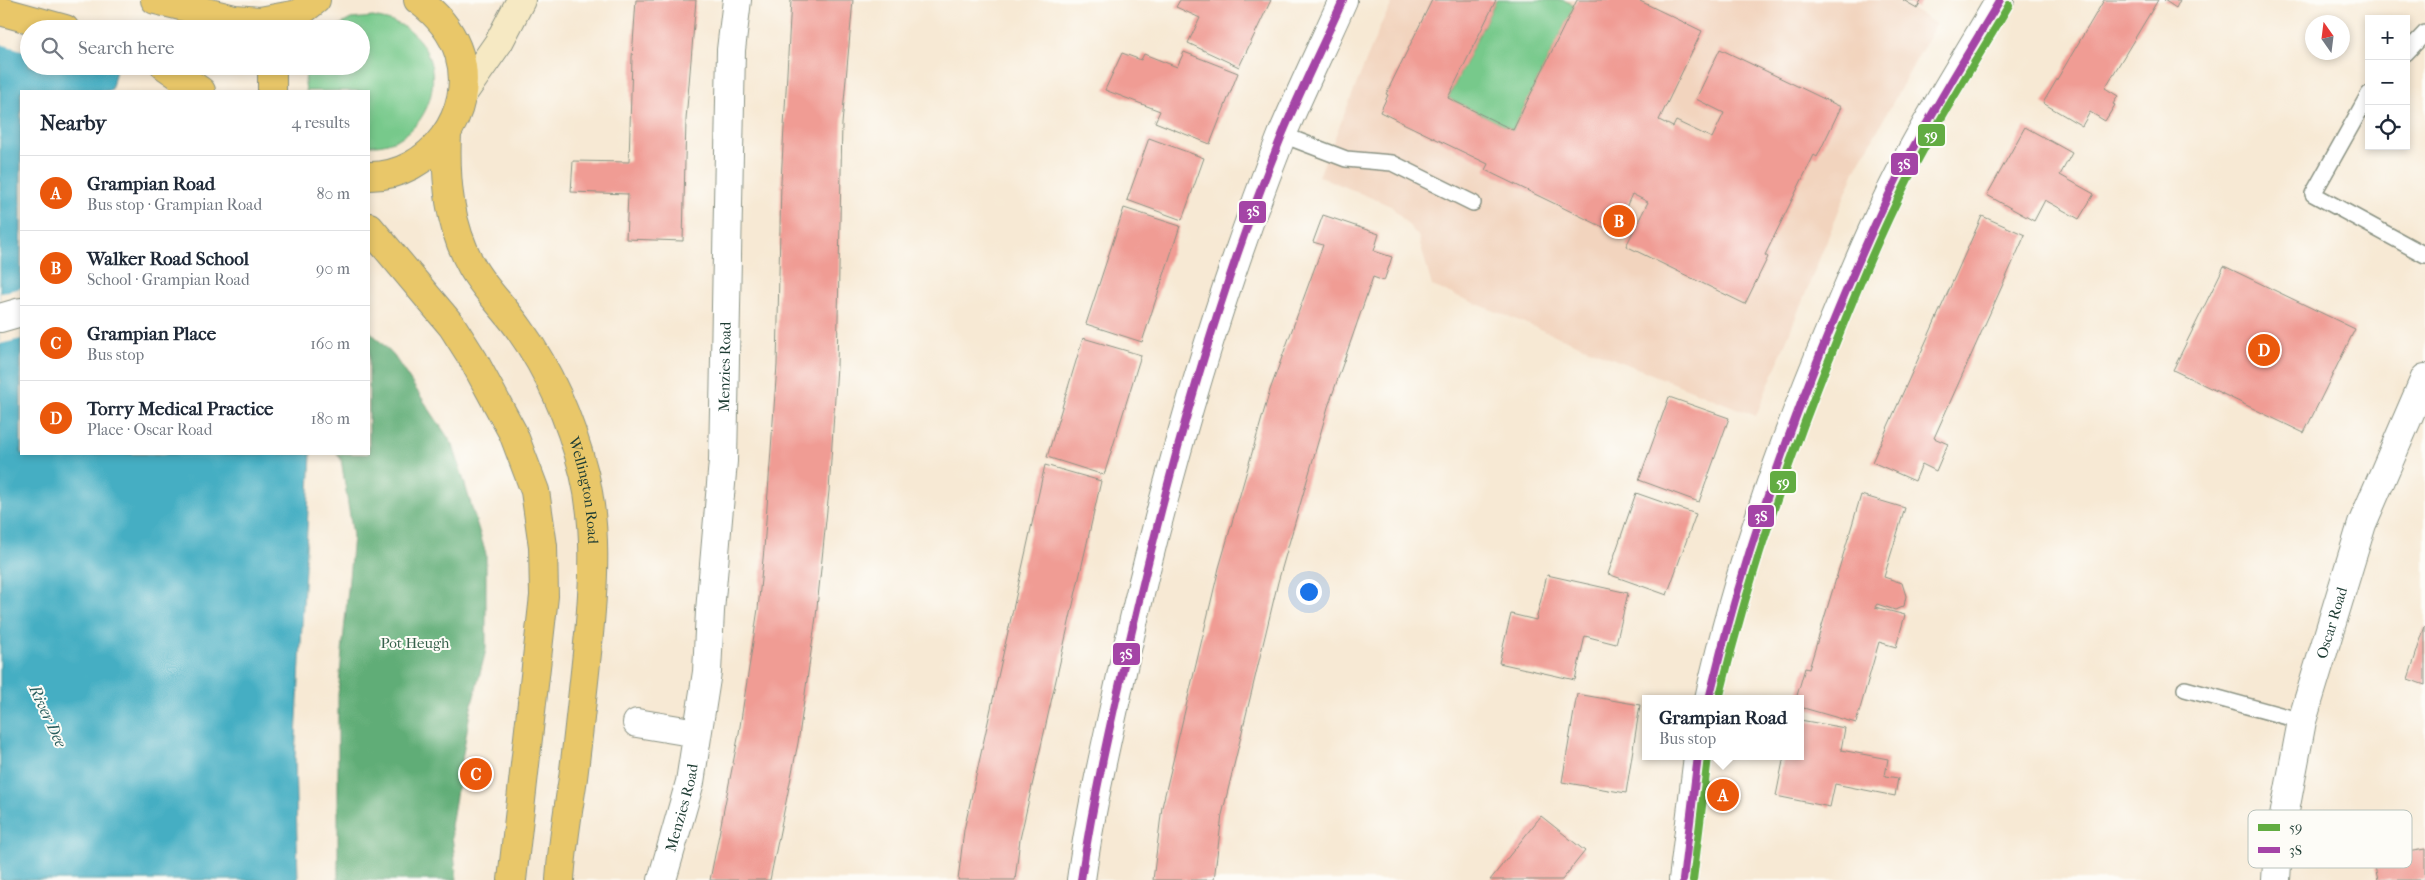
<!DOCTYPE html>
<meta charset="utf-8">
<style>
body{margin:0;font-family:"IM FELL French Canon",serif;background:#f6f6f7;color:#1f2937}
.controls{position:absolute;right:15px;top:15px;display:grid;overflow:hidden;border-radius:0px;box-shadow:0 2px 8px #0003}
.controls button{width:45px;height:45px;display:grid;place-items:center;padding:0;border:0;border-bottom:1px solid #e0e1e3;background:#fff;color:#1f2937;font:25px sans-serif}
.compass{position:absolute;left:2305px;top:15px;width:45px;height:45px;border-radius:50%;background:#fff;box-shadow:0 2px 8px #0003;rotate:346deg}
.you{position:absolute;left:1308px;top:591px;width:18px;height:18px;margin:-12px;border:4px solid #fff;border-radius:50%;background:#1a73e8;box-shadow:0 0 0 8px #1a73e833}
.badge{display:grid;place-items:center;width:32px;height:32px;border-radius:50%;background:#ea580c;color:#fff;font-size:16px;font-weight:700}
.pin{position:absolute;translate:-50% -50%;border:2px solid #fff;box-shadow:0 1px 5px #0006}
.popup{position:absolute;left:1642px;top:695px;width:162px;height:65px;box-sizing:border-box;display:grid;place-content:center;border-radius:0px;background:#fff;filter:drop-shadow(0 1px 4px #0005);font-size:16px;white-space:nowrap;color:#747a83}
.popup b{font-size:19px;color:#1f2937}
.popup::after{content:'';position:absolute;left:50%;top:100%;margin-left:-10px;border:10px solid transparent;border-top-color:#fff}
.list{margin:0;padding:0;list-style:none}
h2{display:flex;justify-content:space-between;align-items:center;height:65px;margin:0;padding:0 20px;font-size:21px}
h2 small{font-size:16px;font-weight:400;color:#747a83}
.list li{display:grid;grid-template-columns:32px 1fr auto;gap:15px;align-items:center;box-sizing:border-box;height:75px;padding:0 20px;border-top:1px solid #e0e1e3}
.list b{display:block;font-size:19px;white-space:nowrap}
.list p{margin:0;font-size:16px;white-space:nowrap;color:#747a83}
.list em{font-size:16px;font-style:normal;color:#747a83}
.icon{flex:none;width:28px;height:28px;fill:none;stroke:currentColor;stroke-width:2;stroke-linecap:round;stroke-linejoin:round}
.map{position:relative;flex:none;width:2425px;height:880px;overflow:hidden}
.search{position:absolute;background:#fff;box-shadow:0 2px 8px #0003;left:20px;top:20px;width:350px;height:55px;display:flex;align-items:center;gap:12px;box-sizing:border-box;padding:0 18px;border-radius:28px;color:#747a83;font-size:19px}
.panel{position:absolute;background:#fff;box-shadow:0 2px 8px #0003;left:20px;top:90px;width:350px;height:365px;border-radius:0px}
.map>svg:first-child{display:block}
.built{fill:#f2d4be}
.green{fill:#77c98b;stroke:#4b8360}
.forest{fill:#61ad77;stroke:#407556}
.water{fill:#44aec3;stroke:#32767c}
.pier{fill:#f7e9d4}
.building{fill:#f09c94}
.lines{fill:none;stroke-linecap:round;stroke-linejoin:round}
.lane-casing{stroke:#8b9384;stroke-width:18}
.street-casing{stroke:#8b9384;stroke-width:30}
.secondary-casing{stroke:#8b9384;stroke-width:30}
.primary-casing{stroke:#8b9384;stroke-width:30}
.lane{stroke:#fff;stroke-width:15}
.street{stroke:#fff;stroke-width:28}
.secondary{stroke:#f6e9c3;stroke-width:28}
.primary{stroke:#e9c769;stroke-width:28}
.bus-1-casing{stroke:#fdfcf7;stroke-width:11}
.bus-2-casing{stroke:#fdfcf7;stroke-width:11}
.bus-1{stroke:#a444a6;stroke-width:8}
.bus-2{stroke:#62ac42;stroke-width:8}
.labels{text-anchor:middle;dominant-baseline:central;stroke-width:4;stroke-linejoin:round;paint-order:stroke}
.street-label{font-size:15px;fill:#1f3d34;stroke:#fdfcf7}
.park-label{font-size:15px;fill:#35604a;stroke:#fdfcf7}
.water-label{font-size:16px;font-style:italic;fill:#2a5f5f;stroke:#fdfcf7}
.key{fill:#fdfcf7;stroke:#bac3bc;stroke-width:1}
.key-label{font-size:14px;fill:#1f3d34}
.line-badge{stroke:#fdfcf7;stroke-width:2}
.badge-label{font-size:14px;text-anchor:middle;font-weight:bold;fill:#fff}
</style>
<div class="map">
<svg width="2425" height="880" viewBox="0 0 2425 880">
<rect width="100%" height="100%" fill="#fdfcf7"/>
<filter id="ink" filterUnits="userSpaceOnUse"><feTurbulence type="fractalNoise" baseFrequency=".02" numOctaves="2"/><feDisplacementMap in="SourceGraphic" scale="10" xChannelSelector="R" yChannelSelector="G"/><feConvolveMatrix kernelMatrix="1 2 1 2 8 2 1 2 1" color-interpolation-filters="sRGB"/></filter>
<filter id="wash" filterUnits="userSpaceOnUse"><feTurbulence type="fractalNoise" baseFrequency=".0096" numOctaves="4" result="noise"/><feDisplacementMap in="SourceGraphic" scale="20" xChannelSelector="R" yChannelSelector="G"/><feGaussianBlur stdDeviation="1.12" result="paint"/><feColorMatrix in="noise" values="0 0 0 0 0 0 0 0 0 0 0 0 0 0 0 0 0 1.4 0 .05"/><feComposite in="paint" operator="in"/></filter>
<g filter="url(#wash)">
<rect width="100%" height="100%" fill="#f7e9d4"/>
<!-- built -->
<path class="built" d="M1394 0H1899L1936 24 1854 173 1756 416 1432 286 1418 236 1391 206 1319 176 1381 24Z"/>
<!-- green -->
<path class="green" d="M1496 0H1563L1575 5 1513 130 1448 98Z
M373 17C387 20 400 22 411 32 455 69 427 148 369 145V91H306L305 83 307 66H361V29H332L351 19Z"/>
<!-- forest -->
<path class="forest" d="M369 330 394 356 453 445 486 554V650L470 712 451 826 457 880H338V695L353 536 341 459 337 454H369Z"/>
<!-- water -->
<path class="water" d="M0 0 29 29V66H117L111 91H21V454H311L295 757 298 880H0Z"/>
<!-- pier -->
<path class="pier" d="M0 0H136L129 29H29V52L0 44Z
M21 288V339L0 344V293Z"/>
<g id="blocks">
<!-- building -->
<path class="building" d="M636 0H696L686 120 683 241 626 239 628 194 571 192 573 161 629 162 632 58Z
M791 0H853L842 124 837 366 829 491 816 617 798 743 770 880H710L739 733 758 609 764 549 777 365 781 182Z
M1180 0H1271L1239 67 1188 43 1200 18 1176 7Z
M1432 0H1496L1448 98 1513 130 1577 0H1638L1702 31 1659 120 1673 127 1676 121 1712 138 1724 113 1696 99 1720 49 1841 107 1817 157 1814 155 1765 255 1768 257 1745 304 1626 246 1648 202 1632 194 1623 214 1614 210 1605 228 1485 170 1488 164 1380 112 1388 95 1386 94Z
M1903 0H1922L1917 8Z
M2104 0H2158L2105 88 2118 96 2113 104 2115 105 2105 121 2090 112 2082 126 2043 103Z
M2164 0H2180L2176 8Z
M1184 52 1238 73 1210 144 1155 122 1160 111 1105 90 1122 53 1141 60 1144 54 1177 67Z
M2025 127 2072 153 2060 175 2094 194 2079 219 2045 200 2034 221 1987 195Z
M1149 138 1204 158 1182 220 1127 200Z
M1124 208 1180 226 1142 342 1086 324Z
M1323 215 1379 234 1374 251 1392 257 1384 281 1373 277 1328 407 1278 582 1222 815 1214 880H1153L1162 807 1219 568 1270 390 1323 245 1313 242Z
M1982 216 2025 235 1934 438 1948 444 1942 457 1936 471 1922 464 1915 481 1872 462Z
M2224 266 2355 329 2304 433 2173 370Z
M1083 338 1141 355 1104 475 1047 457Z
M1669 397 1729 418 1699 502 1639 480Z
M1045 465 1101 481 1020 839 1015 880H958L964 830Z
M1636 493 1696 514 1667 595 1608 574Z
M1861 495 1905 508 1884 577 1902 583 1906 596 1904 606 1895 610 1877 604 1875 607 1905 615 1896 647 1879 642 1856 723 1800 707V699H1796L1805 668 1809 669Z
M1547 575 1628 593 1616 644 1585 636 1575 680 1499 663 1511 614 1536 620Z
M2425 626V685L2408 679Z
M1577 694 1640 705 1626 793 1562 782Z
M1800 720 1845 728 1841 750 1888 759 1885 776 1898 778 1895 796 1835 784 1830 807 1776 796 1784 756H1800Z
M1541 816 1585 851 1562 880H1490Z
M2425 849V880H2378L2375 867 2408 860 2407 852Z"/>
</g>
</g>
<g filter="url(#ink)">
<use href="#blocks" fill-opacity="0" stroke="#8b9384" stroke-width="1"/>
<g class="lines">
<!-- lane casing -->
<g class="lane-casing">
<path id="lane" d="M2406 53 2425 33
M2369 94 2313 194 2425 255
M1283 135 1346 159 1392 163 1473 203
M2185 689 2302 721"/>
</g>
<!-- street casing -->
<g class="street-casing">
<g id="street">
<path d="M0 318 21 312"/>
<path d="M1709 699C1737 571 1781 446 1832 325 1856 267 1881 207 1911 152 1939 100 1971 50 2000 0"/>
<path d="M637 723 697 733"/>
<path id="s1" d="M662 880 690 782 707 672 710 611 723 461 731 50 737 0"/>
<path d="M1081 880C1091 805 1109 732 1125 658 1165 481 1215 304 1282 135 1301 90 1323 45 1343 0"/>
<path d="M1683 880 1698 756"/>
<path id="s2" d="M2276 880 2278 848 2302 721 2362 524 2425 378"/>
</g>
</g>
<!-- secondary casing -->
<g class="secondary-casing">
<path id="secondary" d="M462 95 499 42 521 0"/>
</g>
<!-- primary casing -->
<g class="primary-casing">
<g id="primary">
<path d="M155 0 235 19 260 21 298 14"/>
<path d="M0 11 65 29"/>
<path d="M288 29 298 14 316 0"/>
<path d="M165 66 201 91"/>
<path d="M272 91V66"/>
<path id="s3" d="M447 133C445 180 449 226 472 267 485 290 505 308 520 330 550 372 571 423 584 473 597 526 594 580 589 634 584 682 579 730 573 778 568 812 562 846 560 880"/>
<path d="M369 176C430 177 477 112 459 54 452 31 437 14 418 0"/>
<path d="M369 227 452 326 473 359 513 433 535 491 543 546 544 596 512 880"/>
</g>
</g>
<!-- lane -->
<use href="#lane" class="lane"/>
<!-- street -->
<use href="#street" class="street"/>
<!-- secondary -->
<use href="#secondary" class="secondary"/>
<!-- primary -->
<use href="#primary" class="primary"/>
<!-- bus-1 casing -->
<g class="bus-1-casing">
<path id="bus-1" d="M1709 699C1739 573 1780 452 1829 332 1851 278 1874 224 1900 172 1931 113 1966 57 2000 0
M1081 880C1094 793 1114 707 1134 622 1172 457 1218 292 1282 135 1301 89 1323 45 1343 0
M1683 880 1698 756"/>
</g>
<!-- bus-2 casing -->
<g class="bus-2-casing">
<path id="bus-2" d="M1719 699C1749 574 1790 454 1839 335 1860 282 1882 230 1908 179 1938 119 1975 63 2009 5
M1693 880 1708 757"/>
</g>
<!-- bus-1 -->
<use href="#bus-1" class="bus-1"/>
<!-- bus-2 -->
<use href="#bus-2" class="bus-2"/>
</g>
</g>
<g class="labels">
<!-- street labels -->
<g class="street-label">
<text stroke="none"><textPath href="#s1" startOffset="519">Menzies Road</textPath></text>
<text stroke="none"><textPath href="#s3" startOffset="392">Wellington Road</textPath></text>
<text stroke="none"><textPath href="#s2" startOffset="264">Oscar Road</textPath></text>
<text stroke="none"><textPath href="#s1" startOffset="75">Menzies Road</textPath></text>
</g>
<!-- park labels -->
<g class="park-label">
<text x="415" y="643">Pot Heugh</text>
</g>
<!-- water labels -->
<g class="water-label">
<text transform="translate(48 716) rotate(65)">River Dee</text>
</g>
</g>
<!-- legend -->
<rect x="2248" y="810" width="164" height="58" rx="8" class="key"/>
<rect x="2258" y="824" width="22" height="7" fill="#62ac42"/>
<rect x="2258" y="847" width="22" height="6" fill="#a444a6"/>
<g class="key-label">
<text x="2289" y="832">59</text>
<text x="2289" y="855">3S</text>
</g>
<g class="line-badge">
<rect x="1917" y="123" width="29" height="24" rx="5" fill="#62ac42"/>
<rect x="1890" y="152" width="29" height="24" rx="5" fill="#a444a6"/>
<rect x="1238" y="200" width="29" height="24" rx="5" fill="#a444a6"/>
<rect x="1769" y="470" width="28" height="24" rx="5" fill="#62ac42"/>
<rect x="1747" y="504" width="28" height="24" rx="5" fill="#a444a6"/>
<rect x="1112" y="642" width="29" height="24" rx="5" fill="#a444a6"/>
</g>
<g class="badge-label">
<text x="1931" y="140">59</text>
<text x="1904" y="169">3S</text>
<text x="1253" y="216">3S</text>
<text x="1783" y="487">59</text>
<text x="1761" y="521">3S</text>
<text x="1126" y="659">3S</text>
</g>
</svg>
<div class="controls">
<button>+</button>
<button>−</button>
<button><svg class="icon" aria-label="locate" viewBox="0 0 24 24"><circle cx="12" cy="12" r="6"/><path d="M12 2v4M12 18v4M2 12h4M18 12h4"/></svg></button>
</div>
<svg class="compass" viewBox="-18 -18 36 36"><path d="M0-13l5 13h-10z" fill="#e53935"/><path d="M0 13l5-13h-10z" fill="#747a83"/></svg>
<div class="you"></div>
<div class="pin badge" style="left:1723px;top:795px">A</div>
<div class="popup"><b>Grampian Road</b>Bus stop</div>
<div class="pin badge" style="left:1619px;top:221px">B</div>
<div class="pin badge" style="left:476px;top:774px">C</div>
<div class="pin badge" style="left:2264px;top:350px">D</div>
<div class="search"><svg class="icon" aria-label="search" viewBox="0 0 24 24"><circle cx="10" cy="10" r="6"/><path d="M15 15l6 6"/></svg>Search here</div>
<section class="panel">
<h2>Nearby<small>4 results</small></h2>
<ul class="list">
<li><span class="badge">A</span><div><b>Grampian Road</b><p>Bus stop · Grampian Road</p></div><em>80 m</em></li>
<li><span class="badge">B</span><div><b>Walker Road School</b><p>School · Grampian Road</p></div><em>90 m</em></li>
<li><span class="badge">C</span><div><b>Grampian Place</b><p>Bus stop</p></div><em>160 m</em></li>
<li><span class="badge">D</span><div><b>Torry Medical Practice</b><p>Place · Oscar Road</p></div><em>180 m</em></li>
</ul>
</section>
</div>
